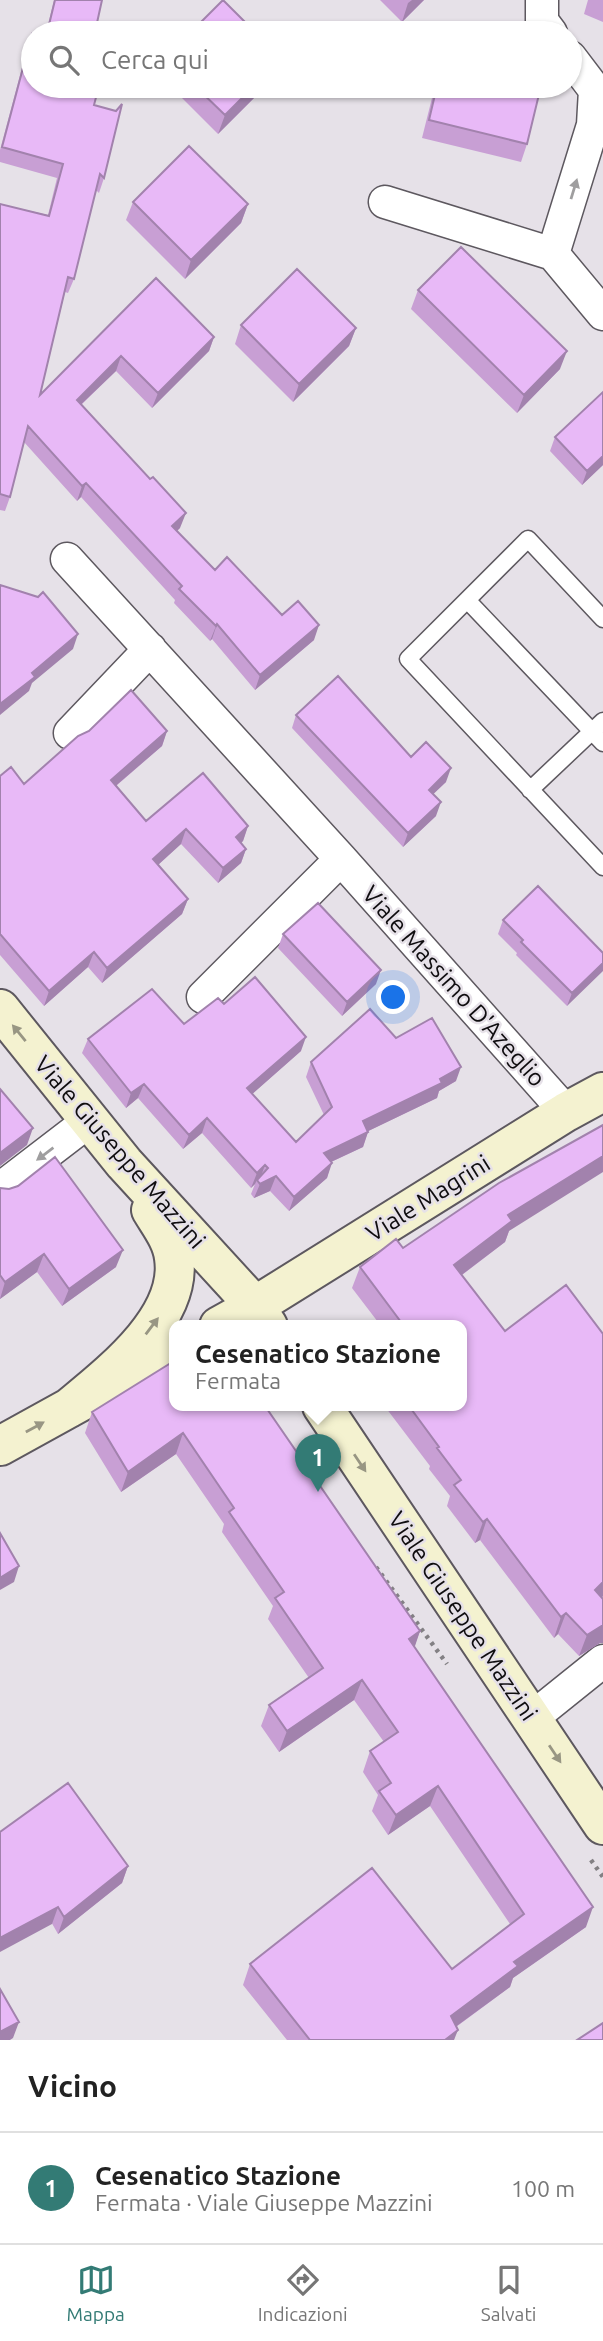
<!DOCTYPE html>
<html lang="it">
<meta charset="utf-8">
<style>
body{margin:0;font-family:Ubuntu,sans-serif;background:#f6f6f6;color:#222}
.you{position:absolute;left:394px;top:998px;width:24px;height:24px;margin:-18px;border:5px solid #fff;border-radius:50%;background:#1a73e8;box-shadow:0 0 0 10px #1a73e833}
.badge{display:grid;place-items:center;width:46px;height:46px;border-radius:50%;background:#337b75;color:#fff;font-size:23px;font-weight:700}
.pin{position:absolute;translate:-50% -58px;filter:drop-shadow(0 2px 4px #0008)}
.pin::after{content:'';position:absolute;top:37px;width:24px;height:21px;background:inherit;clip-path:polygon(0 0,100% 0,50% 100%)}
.popup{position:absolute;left:169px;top:1320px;width:298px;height:91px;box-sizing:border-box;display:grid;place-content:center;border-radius:14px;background:#fff;filter:drop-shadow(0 2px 5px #0005);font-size:23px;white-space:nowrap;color:#767676}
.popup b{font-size:26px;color:#222}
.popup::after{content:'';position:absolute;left:50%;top:100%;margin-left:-14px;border:14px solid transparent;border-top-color:#fff}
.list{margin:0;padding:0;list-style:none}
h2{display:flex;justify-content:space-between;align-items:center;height:91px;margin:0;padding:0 28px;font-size:30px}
h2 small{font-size:23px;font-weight:400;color:#767676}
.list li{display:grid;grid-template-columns:46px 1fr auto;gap:21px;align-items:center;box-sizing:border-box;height:112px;padding:0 28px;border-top:2px solid #e0e0e0}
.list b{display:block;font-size:26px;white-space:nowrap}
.list p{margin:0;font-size:23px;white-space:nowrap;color:#767676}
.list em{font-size:23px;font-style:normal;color:#767676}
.icon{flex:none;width:38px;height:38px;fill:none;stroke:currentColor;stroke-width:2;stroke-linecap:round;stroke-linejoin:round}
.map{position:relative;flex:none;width:603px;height:2040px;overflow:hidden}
.search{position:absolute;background:#fff;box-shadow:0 2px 5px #0004;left:21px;right:21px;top:21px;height:77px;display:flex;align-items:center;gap:18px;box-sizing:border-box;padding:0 24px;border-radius:38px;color:#767676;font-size:26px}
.sheet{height:203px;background:#fff}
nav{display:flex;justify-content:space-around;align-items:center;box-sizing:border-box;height:98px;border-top:2px solid #e0e0e0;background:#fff;font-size:19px;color:#767676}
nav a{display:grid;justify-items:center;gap:4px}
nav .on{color:#337b75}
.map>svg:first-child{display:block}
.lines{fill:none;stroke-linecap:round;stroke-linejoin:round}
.lane-casing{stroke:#5d585f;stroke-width:19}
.street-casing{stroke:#5d585f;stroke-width:35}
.secondary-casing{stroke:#5d585f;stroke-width:42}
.path{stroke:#838084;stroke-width:4.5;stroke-dasharray:3.5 5;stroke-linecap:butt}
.lane{stroke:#fff;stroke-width:16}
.street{stroke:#fff;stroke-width:32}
.secondary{stroke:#f4f2d0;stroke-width:38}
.wall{fill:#c89fd4}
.shaded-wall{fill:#a282ad}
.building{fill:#e8b9f7;stroke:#a282ad;stroke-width:2}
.oneway{fill:#9f9e9f}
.oneway2{fill:#989683}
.labels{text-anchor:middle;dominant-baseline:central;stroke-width:5;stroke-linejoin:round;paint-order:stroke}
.street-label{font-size:24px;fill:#0f0d0f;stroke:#e6e1e8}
</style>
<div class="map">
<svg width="603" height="2040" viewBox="0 0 603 2040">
<rect width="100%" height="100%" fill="#e6e1e8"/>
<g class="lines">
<!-- lane casing -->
<g class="lane-casing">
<path id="lane" d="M467 600 603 743
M603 619 528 539 408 659 603 867
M530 790 603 721"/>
</g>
<!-- street casing -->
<g class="street-casing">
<path id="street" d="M542 0V21L551 33
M385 202 553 254 603 314
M553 254 593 125 595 90 570 57
M67 559 341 859 566 1112
M70 733 150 649
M203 997 341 859
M0 1189 90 1120
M532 1718 603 1661"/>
</g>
<!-- secondary casing -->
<g class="secondary-casing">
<path id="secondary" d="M0 1009 124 1163 255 1306 268 1326
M219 1326 255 1306 566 1112 603 1092
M322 1406 603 1825
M69 1408C110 1374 183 1318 174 1258 172 1240 160 1225 151 1210
M0 1446 174 1350"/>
</g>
<!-- path -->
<path class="path" d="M376 1567 447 1664
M591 1860 603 1877"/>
<!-- lane -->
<use href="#lane" class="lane"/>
<!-- street -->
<use href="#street" class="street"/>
<!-- secondary -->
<use href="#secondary" class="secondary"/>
</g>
<!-- wall -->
<path class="wall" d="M54 0H102L95 32 101 33H46Z
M380 0H424L402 22Z
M588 0H603V22L584 14Z
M32 34 94 105 104 178 99 193 96 190 74 279 68 293 65 292 40 395 156 278 214 337 209 351 152 408 116 371 81 405 180 528 177 531 215 570 282 615 314 640 255 690 212 639 210 641 174 603 175 600 81 497 77 501 24 442 10 497 5 511 0 510V204L48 215 57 178 0 162V150L27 49Z
M170 86H266L218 134Z
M435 86H541L527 144 521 162 422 138Z
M133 202 248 204 241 223 185 279 126 220Z
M418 290 560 369 517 413 411 309Z
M241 325 356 328 349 346 293 402 235 344Z
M555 437 603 465 582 485 550 451Z
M296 715 411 757 446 782 433 794 436 816 403 847 292 728Z
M167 731 162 746 116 786 146 821 248 826 243 841 241 843 246 849 241 863 218 883 181 844 158 865 188 899 182 914 102 983 88 967 44 1006 0 955V776L24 784Z
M503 920 603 953 567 1006 516 955 517 953 498 934Z
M283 934 376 984 342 1016 278 948Z
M224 1004 301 1051 252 1094 296 1142 324 1115 306 1077 311 1062 396 1038 456 1081 439 1091 437 1098 368 1131V1132L363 1147 331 1162 327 1178 289 1211 270 1191 254 1198 251 1194 255 1184 251 1188 202 1133 183 1149 138 1098 126 1108 82 1053 88 1039 184 1024Z
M0 1188 116 1267 62 1306 37 1272 0 1299Z
M509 1231 505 1242 462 1275 505 1331 603 1334V1596L602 1598 603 1599V1643H600L579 1656 558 1634 554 1638 480 1540 475 1543 447 1506 450 1496 429 1469 430 1466 386 1408V1406H461V1326H381L352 1288 360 1267 403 1248Z
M174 1361 420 1631 414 1647 586 1927 513 1978 510 1987 456 2027 454 2040H287L243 1985 250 1964 452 1969 510 1924 430 1806 388 1835 372 1811 378 1795 363 1772 370 1751 384 1742 354 1700 279 1752 261 1726 269 1705 309 1678 268 1619 273 1606 222 1532 224 1524 176 1454 121 1492 85 1433 92 1412Z
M0 1832 128 1866 122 1883 58 1934Z"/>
<!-- shaded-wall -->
<path class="shaded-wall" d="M412 0H424L402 22 408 3Z
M254 86H266L218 134 225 115Z
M248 204 241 223 185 279 191 260Z
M356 328 349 346 293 402 299 384Z
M214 337 209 351 152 408 158 393Z
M567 351 560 369 517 413 524 395Z
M121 356 116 371 71 414 77 400Z
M603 456V465L582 485 587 471Z
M86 483 81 497 77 501 82 486Z
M186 513 180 528 167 540 172 526Z
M217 624 212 639 210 641 216 626Z
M319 625 314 640 255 690 260 675Z
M78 634 73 649 32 683 29 691 0 715V704L32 673Z
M167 731 162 746 105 795 111 780Z
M451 768 446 782 424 803 429 790Z
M441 802 436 816 403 847 408 833Z
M248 826 243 841 231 852 236 837Z
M186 829 181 844 148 874 153 859Z
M246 849 241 863 218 883 223 868Z
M188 899 182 914 102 983 107 968Z
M94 952 88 967 44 1006 49 991Z
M603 963V971L567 1006 572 993Z
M381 970 376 984 342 1016 347 1002Z
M306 1037 301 1051 242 1103 247 1088Z
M461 1067 456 1081 439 1091 437 1098 358 1136 363 1121 440 1079Z
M144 1084 138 1098 126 1108 131 1093Z
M207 1118 202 1133 183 1149 189 1135Z
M33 1128 27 1145 0 1166V1153Z
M368 1132 363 1147 318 1168 324 1153Z
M603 1156V1172L509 1231 505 1242 447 1286 454 1265 508 1215Z
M332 1163 327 1178 289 1211 294 1197Z
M265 1165 260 1179 257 1180 255 1184 251 1188 257 1173Z
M276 1176 270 1191 254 1198 260 1184Z
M123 1250 116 1267 62 1306 69 1289Z
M44 1254 37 1272 0 1299 5 1282Z
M183 1433 176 1454 121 1492 128 1472Z
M487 1519 480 1540 475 1543 483 1522Z
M19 1566 14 1582 0 1590V1578Z
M603 1582V1596L587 1612 595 1590Z
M566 1613 558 1634 554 1638 561 1617Z
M603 1625V1643H600L579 1656 587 1635Z
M420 1631 413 1652 409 1639Z
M362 1680 354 1700 279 1752 287 1731Z
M438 1786 430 1806 388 1835 396 1815Z
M128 1866 122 1883 58 1934 64 1917Z
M58 1907 52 1924 0 1952V1938Z
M593 1907 586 1927 513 1978 510 1987 443 2036 451 2016 514 1962Z
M19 2022 13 2038 10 2040H0V2032Z
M458 2030 454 2040H445Z"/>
<!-- building -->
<path class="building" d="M55 0H102L95 32 101 33H47Z
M223 0 256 33H190Z
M32 34 33 35V86H99L94 105 116 111 122 104 104 178 100 174 74 279 68 277 40 395 156 278 214 337 158 393 121 356 77 400 150 479 153 477 186 513 172 526 215 570 227 557 282 615 298 601 319 625 260 675 217 624 216 626 179 589 182 586 86 483 82 486 28 426 10 497 0 494V204L49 216 63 164 2 147Z
M195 86H254L225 115Z
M437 86H541L527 144 429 120Z
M189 146 248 204 191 260 133 202Z
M461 247 567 351 524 395 418 290Z
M297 269 356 328 299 384 241 325Z
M603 392V456L587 471 555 437Z
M0 585 38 597 43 592 78 634 32 673 35 677 0 704Z
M338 676 411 757 426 742 451 768 429 790 441 802 408 833 296 715Z
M131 690 167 731 111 780 146 821 203 773 248 826 236 837 246 849 223 868 186 829 153 859 188 899 107 968 94 952 49 991 0 934V776L11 767 24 784 78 736 89 731Z
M538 886 603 953V963L572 993 521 942 523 940 503 920Z
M318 903 381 970 347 1002 283 934Z
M255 977 306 1037 247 1088 296 1142 332 1107 311 1062 370 1009 396 1038 432 1018 461 1067 440 1079 442 1083 363 1121 368 1132 324 1153 332 1163 294 1197 276 1176 260 1184 257 1180 268 1168 265 1165 257 1173 207 1118 189 1135 144 1084 131 1093 88 1039 152 989 184 1024 218 998 224 1004Z
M0 1089 33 1128 0 1153Z
M603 1125V1156L508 1215 512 1221 454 1265 505 1331 566 1285 603 1334V1582L595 1590 603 1599V1625L587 1635 566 1613 561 1617 487 1519 483 1522 454 1485 461 1480 437 1448 439 1447 409 1406H461V1326H404L360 1267 396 1239 403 1248 499 1183Z
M55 1157 123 1250 69 1289 44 1254 5 1282 0 1275V1188L9 1189 18 1186Z
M174 1361V1406H265L420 1631 409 1639 593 1907 514 1962 518 1966 451 2016 458 2030 445 2040H310L250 1964 372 1868 452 1969 524 1914 438 1786 396 1815 379 1791 391 1783 370 1751 398 1732 362 1680 287 1731 269 1705 323 1668 275 1598 284 1592 229 1512 234 1508 183 1433 128 1472 92 1412Z
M0 1533 19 1566 0 1578Z
M68 1783 128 1866 64 1917 58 1907 0 1938V1832Z
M0 1989 19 2022 0 2032Z
M603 2023V2040H577Z"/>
<!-- one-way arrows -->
<defs><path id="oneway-solid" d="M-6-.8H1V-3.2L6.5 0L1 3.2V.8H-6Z" transform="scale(1.75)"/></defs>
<g class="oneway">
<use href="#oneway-solid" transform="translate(574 189) rotate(-73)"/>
<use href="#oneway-solid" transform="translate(45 1154) rotate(143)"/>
</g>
<g class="oneway2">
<use href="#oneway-solid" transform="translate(19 1033) rotate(-129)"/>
<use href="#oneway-solid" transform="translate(152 1326) rotate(-53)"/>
<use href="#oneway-solid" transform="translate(35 1427) rotate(-29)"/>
<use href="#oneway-solid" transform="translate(360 1463) rotate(56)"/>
<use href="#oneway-solid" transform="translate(555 1754) rotate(56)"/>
</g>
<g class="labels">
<!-- street labels -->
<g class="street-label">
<text transform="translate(454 986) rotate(48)">Viale Massimo D'Azeglio</text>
<text transform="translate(120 1152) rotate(49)">Viale Giuseppe Mazzini</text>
<text transform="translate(428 1198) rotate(-32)">Viale Magrini</text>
<text transform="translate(463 1616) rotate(56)">Viale Giuseppe Mazzini</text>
</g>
</g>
</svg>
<div class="you"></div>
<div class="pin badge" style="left:318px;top:1492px">1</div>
<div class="popup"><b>Cesenatico Stazione</b>Fermata</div>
<div class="search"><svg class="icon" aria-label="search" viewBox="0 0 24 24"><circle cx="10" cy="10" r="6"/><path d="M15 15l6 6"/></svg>Cerca qui</div>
</div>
<section class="sheet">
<h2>Vicino<small></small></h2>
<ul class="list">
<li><span class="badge">1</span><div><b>Cesenatico Stazione</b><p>Fermata · Viale Giuseppe Mazzini</p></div><em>100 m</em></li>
</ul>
</section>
<nav>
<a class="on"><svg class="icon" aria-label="map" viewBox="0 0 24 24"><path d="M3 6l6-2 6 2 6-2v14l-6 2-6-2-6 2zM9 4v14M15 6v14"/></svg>Mappa</a>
<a><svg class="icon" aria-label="directions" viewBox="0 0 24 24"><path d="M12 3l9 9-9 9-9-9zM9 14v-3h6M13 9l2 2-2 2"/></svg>Indicazioni</a>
<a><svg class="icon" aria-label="saved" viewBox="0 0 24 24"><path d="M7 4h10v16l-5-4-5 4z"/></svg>Salvati</a>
</nav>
